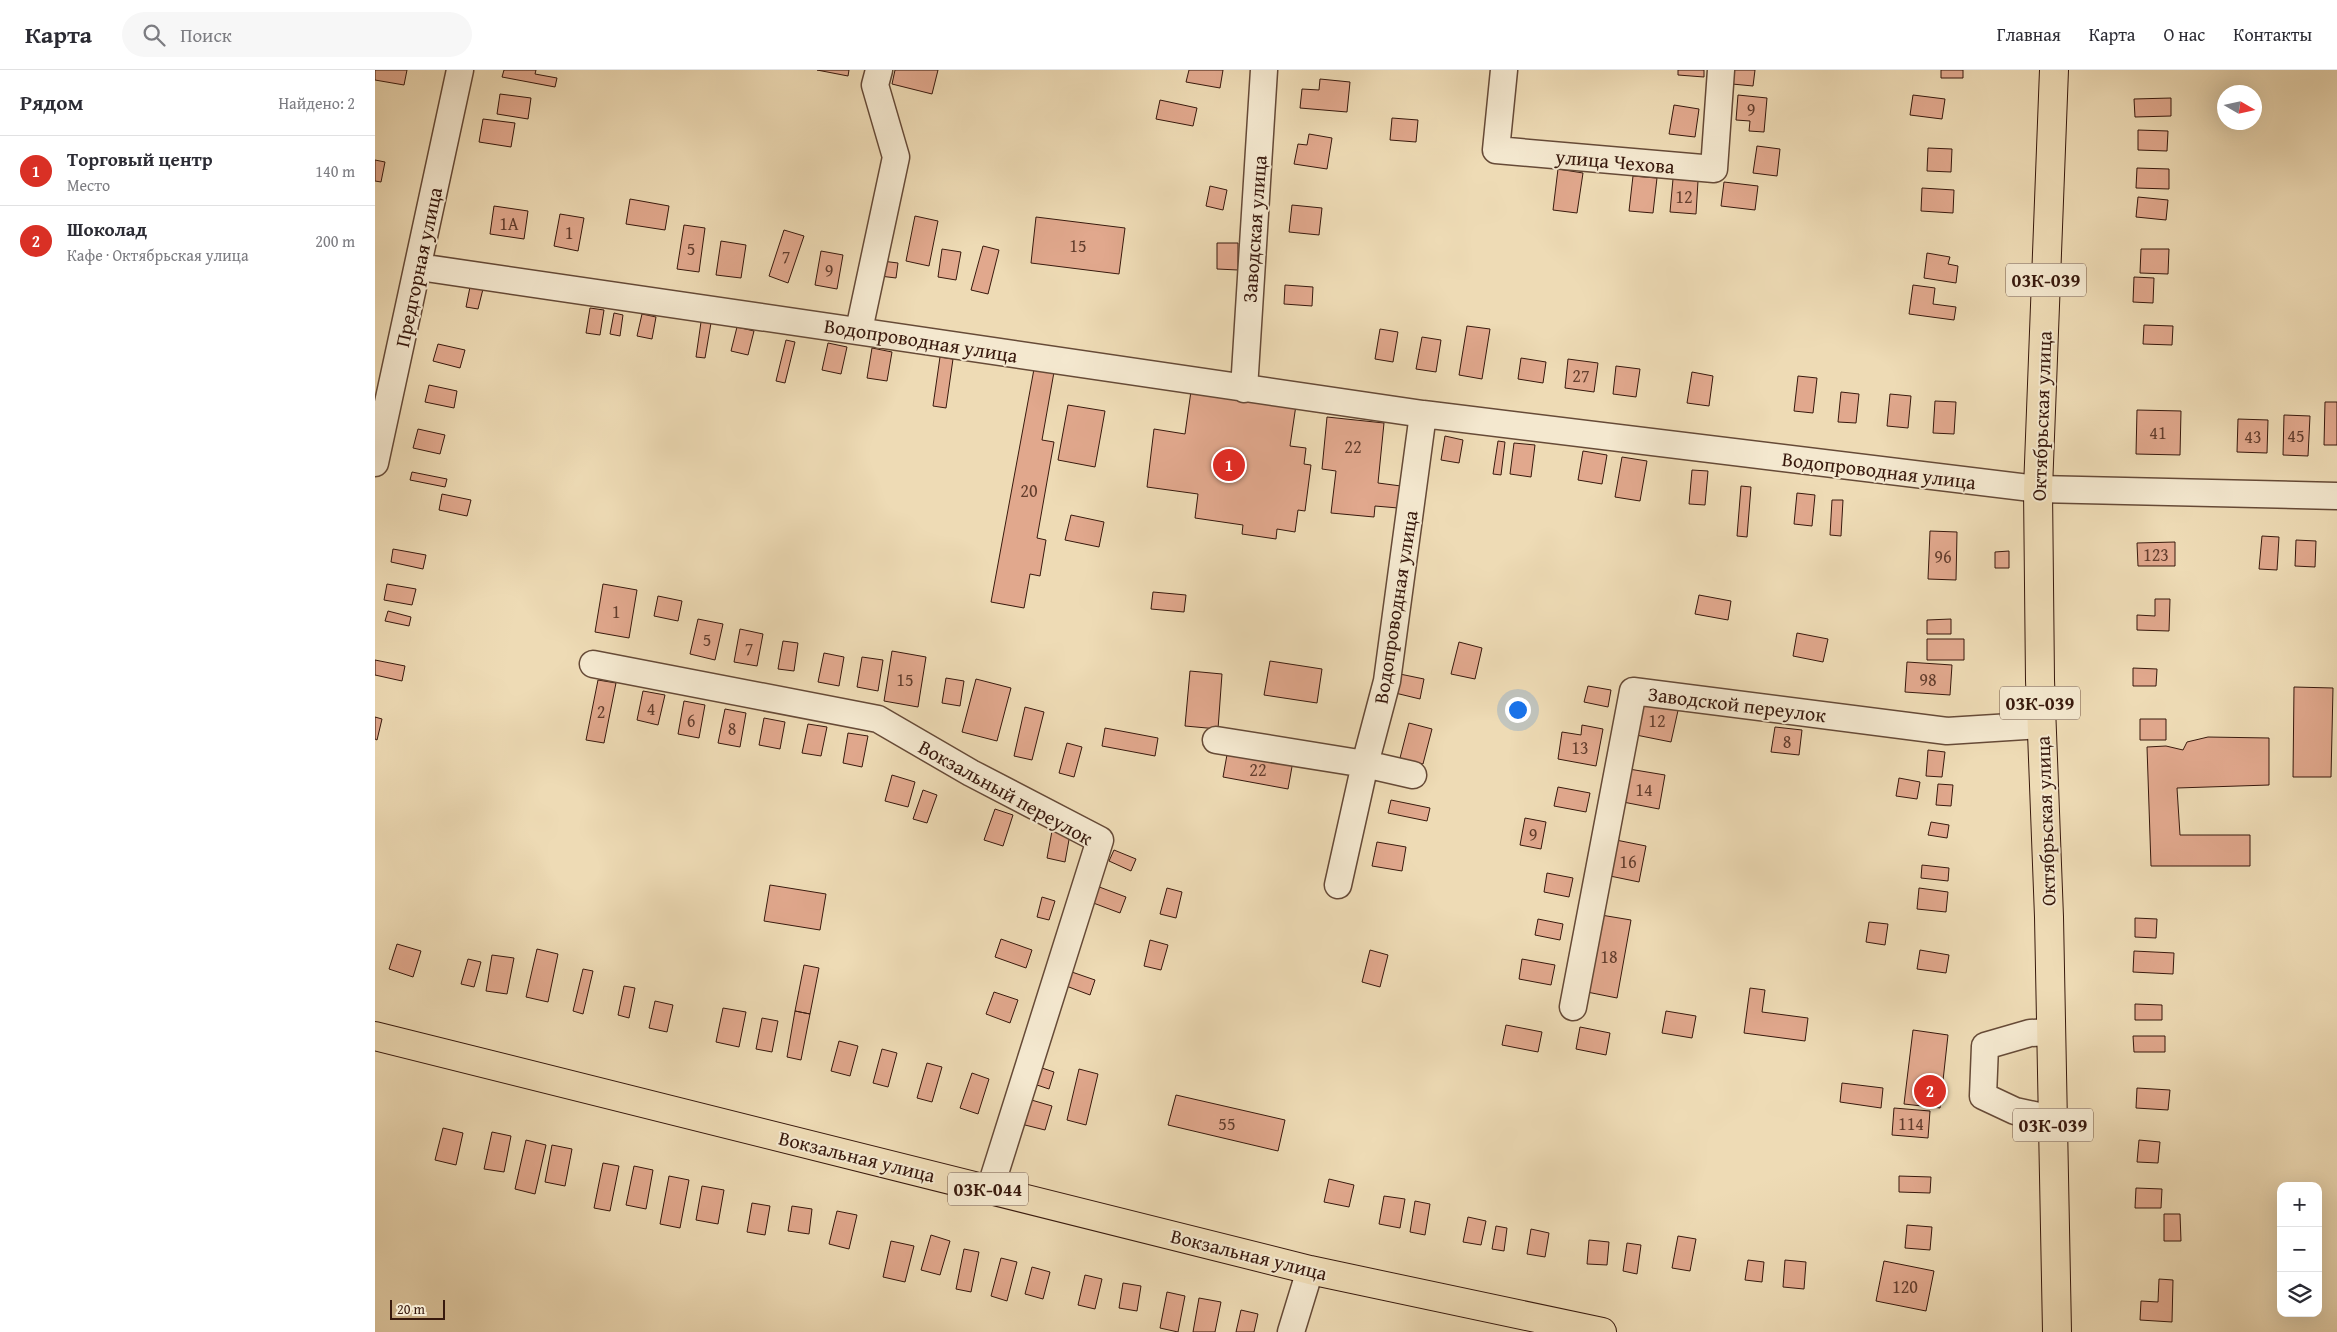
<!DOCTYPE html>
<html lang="ru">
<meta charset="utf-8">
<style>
body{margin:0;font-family:"Gentium Book Plus",serif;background:#f7f7f7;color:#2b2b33}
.controls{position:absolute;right:15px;bottom:15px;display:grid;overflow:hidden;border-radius:10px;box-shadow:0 5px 20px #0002}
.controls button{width:45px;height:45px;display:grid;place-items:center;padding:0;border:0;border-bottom:1px solid #e1e1e2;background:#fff;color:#2b2b33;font:25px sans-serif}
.compass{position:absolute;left:1842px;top:15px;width:45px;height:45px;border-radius:50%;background:#fff;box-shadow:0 5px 20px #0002;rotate:99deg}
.scale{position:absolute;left:15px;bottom:12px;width:55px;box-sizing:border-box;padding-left:5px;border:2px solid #38190d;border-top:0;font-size:14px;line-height:18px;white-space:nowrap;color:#38190d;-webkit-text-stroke:4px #f4e8cf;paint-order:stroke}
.you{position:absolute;left:1142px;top:639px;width:18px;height:18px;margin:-12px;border:4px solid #fff;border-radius:50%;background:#1a73e8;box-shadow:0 0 0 8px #1a73e833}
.badge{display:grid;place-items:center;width:32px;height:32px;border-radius:50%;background:#d93025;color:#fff;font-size:16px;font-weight:700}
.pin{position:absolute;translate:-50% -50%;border:2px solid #fff;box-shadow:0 1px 5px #0006}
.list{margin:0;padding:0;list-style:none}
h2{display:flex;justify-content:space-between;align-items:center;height:65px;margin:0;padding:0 20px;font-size:21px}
h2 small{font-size:16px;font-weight:400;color:#7c7c81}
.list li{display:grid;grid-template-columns:32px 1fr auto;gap:15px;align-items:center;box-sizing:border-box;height:70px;padding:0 20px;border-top:1px solid #e1e1e2}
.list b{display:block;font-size:19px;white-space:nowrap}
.list p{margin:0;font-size:16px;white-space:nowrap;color:#7c7c81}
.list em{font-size:16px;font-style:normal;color:#7c7c81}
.icon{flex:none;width:28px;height:28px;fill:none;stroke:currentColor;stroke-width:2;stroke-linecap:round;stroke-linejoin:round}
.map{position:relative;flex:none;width:1962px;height:1262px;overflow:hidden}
header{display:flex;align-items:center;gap:30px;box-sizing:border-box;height:70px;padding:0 25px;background:#fff;border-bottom:1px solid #e1e1e2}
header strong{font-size:24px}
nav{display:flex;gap:28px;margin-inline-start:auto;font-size:18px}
.search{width:350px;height:45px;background:#f7f7f7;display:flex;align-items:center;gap:12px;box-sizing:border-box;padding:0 18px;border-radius:28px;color:#7c7c81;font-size:19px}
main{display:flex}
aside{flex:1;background:#fff}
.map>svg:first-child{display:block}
.building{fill:#e1a88d;stroke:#38190d}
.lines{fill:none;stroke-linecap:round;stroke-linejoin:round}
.minor-casing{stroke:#664a37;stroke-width:29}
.major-casing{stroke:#38190d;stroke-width:30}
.minor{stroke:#f4e8cf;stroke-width:26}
.major{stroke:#eedbb5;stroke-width:28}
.labels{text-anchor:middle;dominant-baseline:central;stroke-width:4;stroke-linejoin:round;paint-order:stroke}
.number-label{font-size:18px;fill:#623d2d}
.shield{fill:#f4e8cf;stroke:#705747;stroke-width:1}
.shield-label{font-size:19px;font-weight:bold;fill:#38190d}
.street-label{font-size:20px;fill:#38190d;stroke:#f4e8cf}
</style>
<header>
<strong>Карта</strong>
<div class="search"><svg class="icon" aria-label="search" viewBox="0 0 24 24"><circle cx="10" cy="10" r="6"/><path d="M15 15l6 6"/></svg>Поиск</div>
<nav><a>Главная</a><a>Карта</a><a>О нас</a><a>Контакты</a></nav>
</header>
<main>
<aside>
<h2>Рядом<small>Найдено: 2</small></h2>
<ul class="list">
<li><span class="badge">1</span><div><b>Торговый центр</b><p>Место</p></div><em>140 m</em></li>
<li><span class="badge">2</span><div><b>Шоколад</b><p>Кафе · Октябрьская улица</p></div><em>200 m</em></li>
</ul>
</aside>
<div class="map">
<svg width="1962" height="1262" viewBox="0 0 1962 1262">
<rect width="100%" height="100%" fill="#eedbb5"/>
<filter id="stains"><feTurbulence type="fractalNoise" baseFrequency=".004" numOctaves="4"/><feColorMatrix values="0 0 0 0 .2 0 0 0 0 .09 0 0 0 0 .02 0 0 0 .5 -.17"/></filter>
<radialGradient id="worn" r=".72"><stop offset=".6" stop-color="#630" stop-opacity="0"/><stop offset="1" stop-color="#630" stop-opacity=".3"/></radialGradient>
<!-- building -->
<path class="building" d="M0 0H32L29 15 0 10Z
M129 0H161L160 4 182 8 180 17 127 7Z
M442 0H474L473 6Z
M520 0H563L557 24 517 14Z
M814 0H848L845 18 811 12Z
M1303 0H1329V7L1303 5Z
M1359 0H1380L1378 16 1357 14Z
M1566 0H1588V8H1566Z
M945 9 975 12 972 42 925 38 927 19 944 20Z
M125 24 156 28 153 49 122 44Z
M1363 25 1392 28 1389 62 1374 61 1375 51 1361 50Z
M1538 25 1570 29 1567 49 1535 45Z
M1796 28V46L1760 47 1759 29Z
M785 30 822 38 818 56 781 49Z
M1299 35 1324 39 1320 67 1294 64Z
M1017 48 1043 50 1041 72 1015 70Z
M108 49 140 53 136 77 104 72Z
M1763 60 1793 61 1792 81 1763 80Z
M934 64 957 68 952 99 919 94 923 74 932 75Z
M1382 76 1405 79 1402 106 1378 103Z
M1553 78 1577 79 1576 102 1552 101Z
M0 90 10 92 6 112 0 111Z
M1762 98 1794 99V119L1761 118Z
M1183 99 1208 103 1202 143 1178 140Z
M1258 106 1282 108 1278 143 1254 141Z
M1298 109 1323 111 1321 144 1295 142Z
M1349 112 1383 116 1380 140 1346 136Z
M835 116 852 120 848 140 831 136Z
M1547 118 1579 120 1578 143 1546 141Z
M1763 127 1793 130 1791 150 1761 147Z
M255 129 294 136 290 160 251 154Z
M917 135 947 138 944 165 914 162Z
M119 136 153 141 149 169 115 164Z
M185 144 209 148 203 181 179 176Z
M540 146 563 151 554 196 531 191Z
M661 147 750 158 744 204 656 193Z
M309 155 330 158 324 202 302 199Z
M409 160 429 166 413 213 394 206Z
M346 171 371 175 366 208 341 205Z
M842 173H863V200L842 199Z
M608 176 624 180 613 224 596 220Z
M567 179 586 182 581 210 563 207Z
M1766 179H1794L1793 204 1765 203Z
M446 181 468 185 462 219 440 215Z
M1552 183 1575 187 1573 194 1583 196 1581 213 1549 208Z
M507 191 523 193 521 208 505 206Z
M1759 207 1779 208 1778 233 1758 232Z
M910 215 938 217 937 236 909 234Z
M1538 215 1560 218 1558 234 1581 237 1579 250 1534 244Z
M95 217 108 219 103 239 91 237Z
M215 238 229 240 225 265 211 263Z
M239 243 248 245 245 266 235 264Z
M267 244 281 247 277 269 262 266Z
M326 252 336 253 330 288 321 287Z
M1769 255 1798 256 1797 275 1768 274Z
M1092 256 1115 259 1107 309 1084 305Z
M362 257 379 261 373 285 356 281Z
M1005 259 1023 262 1018 292 1000 289Z
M1047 267 1066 270 1061 302 1041 299Z
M411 270 420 272 410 313 401 311Z
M453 273 472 277 466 304 447 300Z
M63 274 90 280 85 298 58 291Z
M497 278 517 282 512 311 492 308Z
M565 287 578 289 571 338 558 336Z
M1146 288 1171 292 1168 313 1143 309Z
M1193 289 1223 293 1219 322 1190 318Z
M1241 296 1265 299 1261 327 1238 324Z
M659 299 679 302 667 370 679 372 662 468 671 470 665 506 655 504 649 538 616 532Z
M1317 302 1338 306 1334 336 1312 333Z
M1423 306 1442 308 1438 343 1419 341Z
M54 315 82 321 79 338 50 332Z
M816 321 921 335 915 376 931 378 929 394 936 395 930 441 923 440 920 462 902 459 901 469 867 464 868 455 820 448 823 424 772 417 779 359 810 364Z
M1466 322 1484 324 1481 353 1463 352Z
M1515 324 1536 326 1533 358 1512 356Z
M1560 331 1581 332 1579 364 1558 363Z
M1950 332H1962V375H1949Z
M693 335 730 341 720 397 683 390Z
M1762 340 1806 341 1805 385 1761 384Z
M1909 345 1935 346 1933 386 1908 385Z
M952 347 1009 353 1003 413 1026 416 1023 438 1000 436 999 447 956 443 961 401 947 399Z
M1863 349 1893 350 1892 383 1862 382Z
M43 359 70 365 65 384 38 378Z
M1070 366 1088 370 1084 393 1066 390Z
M1123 371 1130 372 1126 405 1118 404Z
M1139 373 1160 375 1156 407 1135 404Z
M1208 381 1232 385 1227 414 1203 410Z
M1247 387 1272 391 1265 431 1240 427Z
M1317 400 1333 401 1330 435 1314 434Z
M37 402 72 409 70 417 35 410Z
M1366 416 1376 417 1372 467 1362 466Z
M1422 423 1440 425 1437 456 1419 454Z
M67 424 96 430 92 446 64 440Z
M1457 430H1468L1466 466 1455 465Z
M696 445 729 452 724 477 690 470Z
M1555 461 1582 462 1581 510 1553 509Z
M1887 466 1904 467 1902 500 1884 499Z
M1921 470 1941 471 1940 497 1920 496Z
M1800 472V496H1763L1762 473Z
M18 479 51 485 48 499 16 492Z
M1634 481V498H1620V482Z
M12 514 41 519 37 535 9 530Z
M228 514 262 520 254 568 220 562Z
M778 522 811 525 809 542 776 539Z
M1324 525 1356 531 1353 550 1320 544Z
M283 526 307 531 303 551 279 546Z
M1780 529H1795L1794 561 1762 560V545L1780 546Z
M13 541 36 547 34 556 10 551Z
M323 549 348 554 340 590 315 584Z
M1576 549V564H1552V550Z
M365 559 388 564 382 596 359 592Z
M1422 563 1453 569 1448 592 1418 586Z
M1552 569H1589V590H1552Z
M408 571 423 573 419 601 403 599Z
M1084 572 1107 578 1100 609 1076 604Z
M517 581 551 587 543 637 509 631Z
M449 583 469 587 464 616 443 612Z
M487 587 508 590 503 621 482 617Z
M0 590 30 596 27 611 0 605Z
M895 591 947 599 942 633 889 625Z
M1532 592 1577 595 1575 625 1530 622Z
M1758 598 1782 599 1781 616H1758Z
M815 601 847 604 843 659 810 656Z
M1020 603 1049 609 1045 629 1016 622Z
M571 608 589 611 585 636 567 633Z
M601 609 636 618 622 671 587 662Z
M223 610 241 613 229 673 211 670Z
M1213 616 1236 620 1233 637 1209 632Z
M1919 617 1958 618 1956 707H1918Z
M268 621 290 625 283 655 262 650Z
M1269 629 1304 636 1296 672 1261 665Z
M309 631 330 635 324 668 303 664Z
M650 637 669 642 657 690 639 686Z
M350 639 371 643 365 677 343 673Z
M0 647 7 649 2 670 0 669Z
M389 648 410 652 405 679 384 675Z
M1765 649H1791V670H1765Z
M1034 653 1057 659 1048 694 1025 688Z
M433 654 452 657 446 686 427 683Z
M1207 655 1228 659 1221 696 1183 689 1187 662 1206 665Z
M1400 657 1427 660 1424 685 1396 682Z
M730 658 783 668 780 686 727 676Z
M473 663 493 666 487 697 468 693Z
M1833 667 1894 668V715L1802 718 1805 765H1875V796H1776L1772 677 1791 676 1808 680 1812 672Z
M692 673 707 677 699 707 684 703Z
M853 679 918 691 913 719 848 707Z
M1553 680 1570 682 1567 707 1551 706Z
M1254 699 1290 705 1284 739 1248 732Z
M517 705 540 712 533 737 510 731Z
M1524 708 1545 712 1542 729 1521 726Z
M1563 714 1578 715 1576 736 1561 735Z
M1183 717 1215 723 1211 742 1179 736Z
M548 720 562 725 552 753 538 749Z
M1016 730 1055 738 1052 751 1013 743Z
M620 739 638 745 628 776 609 770Z
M1150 748 1171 752 1166 779 1145 775Z
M1556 752 1574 755 1572 768 1553 765Z
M677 761 695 764 690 792 672 788Z
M1241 770 1271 776 1264 812 1235 806Z
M1002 772 1031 777 1027 801 997 796Z
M739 780 761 789 756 801 734 791Z
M1547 795 1574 798 1573 811 1546 808Z
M1172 803 1198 808 1194 827 1169 822Z
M395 815 451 824 445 860 389 851Z
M719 815 751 827 745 843 713 831Z
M792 818 807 822 801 848 785 844Z
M1544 818 1573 822 1571 842 1542 839Z
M667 827 680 831 674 850 662 847Z
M1226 845 1256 850 1242 928 1212 922Z
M1760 848 1782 849 1781 868 1760 867Z
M1163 849 1188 854 1185 870 1160 865Z
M1494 852 1513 854 1510 875 1491 872Z
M626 869 657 880 651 898 620 887Z
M775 870 793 875 786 900 769 896Z
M22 874 46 881 38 907 14 899Z
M162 879 183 884 173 932 151 927Z
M995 880 1013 885 1005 917 987 912Z
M1545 880 1574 885 1571 903 1542 899Z
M1759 881 1799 883 1798 904 1758 902Z
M117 885 139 888 132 924 111 921Z
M93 889 106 892 99 917 86 914Z
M1147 889 1180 895 1176 915 1144 909Z
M429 895 444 898 435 944 420 941Z
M208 899 218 901 208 944 198 941Z
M691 900 720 910 715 925 686 914Z
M249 916 260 918 254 948 243 945Z
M1375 918 1390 920 1387 942 1433 948 1430 971 1369 963Z
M619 922 643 930 635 953 611 944Z
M280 931 298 935 292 962 274 958Z
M1760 934 1787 935V950H1760Z
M348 938 371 942 364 977 341 972Z
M420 941 435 944 426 990 412 987Z
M1291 941 1321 946 1317 968 1287 963Z
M387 948 403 951 397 982 381 979Z
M1131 955 1167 962 1163 982 1127 975Z
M1205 957 1235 963 1231 985 1201 979Z
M1538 960 1573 965 1565 1038 1529 1034Z
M1758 966H1790V982H1759Z
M464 971 483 976 475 1006 456 1001Z
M507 979 522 983 513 1017 498 1013Z
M552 993 567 997 557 1032 542 1028Z
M658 995 679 1002 674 1019 653 1012Z
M704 999 723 1004 711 1055 692 1050Z
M597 1003 614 1009 603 1044 585 1038Z
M1467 1013 1508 1018 1506 1038 1465 1032Z
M1762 1018 1795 1020 1793 1040 1761 1038Z
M801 1025 910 1050 903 1081 793 1055Z
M653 1029 677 1036 670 1060 646 1054Z
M1519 1038 1555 1041 1553 1068 1517 1065Z
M68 1058 88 1063 81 1095 60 1090Z
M117 1062 136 1066 129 1102 109 1099Z
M151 1070 171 1075 160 1124 140 1119Z
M1764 1070 1785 1072 1783 1093 1762 1092Z
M177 1075 197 1079 190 1116 170 1112Z
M228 1093 244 1096 235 1141 219 1138Z
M259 1096 278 1100 271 1139 251 1135Z
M294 1106 314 1110 305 1158 285 1154Z
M1524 1106 1556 1107 1555 1123 1524 1122Z
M954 1109 979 1115 974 1137 949 1132Z
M327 1116 349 1120 343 1154 321 1150Z
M1761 1118 1787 1119 1786 1138H1760Z
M1009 1126 1030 1129 1025 1158 1004 1154Z
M1040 1131 1055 1134 1050 1165 1035 1162Z
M377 1133 395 1136 390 1165 372 1162Z
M417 1136 437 1139 434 1164 413 1161Z
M462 1141 482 1145 474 1179 454 1174Z
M1789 1144H1805L1806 1171H1789Z
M1093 1147 1111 1151 1106 1175 1088 1172Z
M1532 1155 1557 1157 1555 1180 1530 1178Z
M1121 1156 1132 1158 1129 1181 1117 1179Z
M1156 1159 1174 1163 1170 1187 1152 1184Z
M556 1165 575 1171 565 1205 546 1200Z
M1303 1166 1321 1169 1315 1201 1297 1198Z
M1214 1170 1234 1172 1232 1195 1212 1194Z
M516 1171 539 1176 530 1212 508 1207Z
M1252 1173 1266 1175 1262 1204 1248 1201Z
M589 1179 604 1182 596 1222 581 1219Z
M626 1188 642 1192 632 1231 616 1226Z
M1373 1190 1389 1192 1387 1212 1370 1210Z
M1410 1190 1431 1192 1429 1219 1408 1217Z
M1509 1191 1559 1201 1551 1241 1501 1231Z
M657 1197 675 1202 668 1229 650 1224Z
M710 1205 727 1209 720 1239 703 1235Z
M1784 1209 1798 1210 1797 1252 1765 1250 1766 1231 1783 1232Z
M748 1213 766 1216 762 1241 744 1238Z
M792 1222 810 1226 803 1262 785 1258Z
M824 1228 846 1232 840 1262H818Z
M866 1240 883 1244 879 1262H861Z"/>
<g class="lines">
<!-- minor casing -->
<g class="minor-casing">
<path id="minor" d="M1129 0 1121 80 1339 99 1346 0
M44 197 1048 344 1663 419 1962 426
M484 260 521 87 500 15 504 0
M869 319 889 0
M0 393 85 0
M218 594 503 649 596 703 725 770 615 1119
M841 670 990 694 1038 705
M963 815 990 694 1012 611 1048 344
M1198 937 1258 621 1572 661 1666 655
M1676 962 1655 963 1610 976 1608 1026 1640 1041 1678 1049
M916 1262 935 1200"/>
</g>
<!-- major casing -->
<g class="major-casing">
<path id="major" d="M1679 0 1663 419 1665 610 1674 847 1682 1262
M0 966 935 1200 1227 1262"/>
</g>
<!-- minor -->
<use href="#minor" class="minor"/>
<!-- major -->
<use href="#major" class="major"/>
</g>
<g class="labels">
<!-- number labels -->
<g class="number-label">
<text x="1376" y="39">9</text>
<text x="1309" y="126">12</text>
<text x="134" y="153">1А</text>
<text x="194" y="162">1</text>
<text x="703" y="175">15</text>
<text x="316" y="178">5</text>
<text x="411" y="186">7</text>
<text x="454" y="200">9</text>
<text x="1206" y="305">27</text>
<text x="1783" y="362">41</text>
<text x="1921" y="365">45</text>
<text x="1878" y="366">43</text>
<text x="978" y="376">22</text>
<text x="654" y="420">20</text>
<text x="1781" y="484">123</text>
<text x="1568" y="486">96</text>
<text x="241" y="541">1</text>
<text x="332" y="569">5</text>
<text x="374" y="578">7</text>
<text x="530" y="609">15</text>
<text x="1553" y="609">98</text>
<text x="276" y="638">4</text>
<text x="226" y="641">2</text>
<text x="316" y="650">6</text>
<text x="1282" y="650">12</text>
<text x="357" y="658">8</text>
<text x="1412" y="671">8</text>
<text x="1205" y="677">13</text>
<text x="883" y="699">22</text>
<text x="1269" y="719">14</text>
<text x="1158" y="764">9</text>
<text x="1253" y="791">16</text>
<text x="1234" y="886">18</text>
<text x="852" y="1053">55</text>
<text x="1536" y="1053">114</text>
<text x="1530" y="1216">120</text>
</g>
<!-- shield labels -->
<g class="shield">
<rect x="1631" y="193.5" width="80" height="33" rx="4"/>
<rect x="1625" y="616.5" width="80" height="33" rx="4"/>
<rect x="1638" y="1038.5" width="80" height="33" rx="4"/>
<rect x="573" y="1102.5" width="80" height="33" rx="4"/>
</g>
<g class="shield-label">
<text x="1671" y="210">03К-039</text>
<text x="1665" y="633">03К-039</text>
<text x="1678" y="1055">03К-039</text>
<text x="613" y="1119">03К-044</text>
</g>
<!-- street labels -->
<g class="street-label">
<text transform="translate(1240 91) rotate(5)">улица Чехова</text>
<text transform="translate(879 159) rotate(-86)">Заводская улица</text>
<text transform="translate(43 197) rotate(-78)">Предгорная улица</text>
<text transform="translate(546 270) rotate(9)">Водопроводная улица</text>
<text transform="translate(1666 346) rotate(-88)">Октябрьская улица</text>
<text transform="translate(1504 400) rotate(7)">Водопроводная улица</text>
<text transform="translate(1020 537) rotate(-81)">Водопроводная улица</text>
<text transform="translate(1362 634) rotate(7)">Заводской переулок</text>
<text transform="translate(631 722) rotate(29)">Вокзальный переулок</text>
<text transform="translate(1670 751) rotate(-92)">Октябрьская улица</text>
<text transform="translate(482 1086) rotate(14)">Вокзальная улица</text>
<text transform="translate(874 1184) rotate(14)">Вокзальная улица</text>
</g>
</g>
<rect width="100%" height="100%" filter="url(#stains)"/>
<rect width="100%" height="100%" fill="url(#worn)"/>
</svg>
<div class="controls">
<button>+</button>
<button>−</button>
<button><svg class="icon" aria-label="layers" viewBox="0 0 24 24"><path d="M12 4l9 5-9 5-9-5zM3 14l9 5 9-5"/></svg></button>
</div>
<svg class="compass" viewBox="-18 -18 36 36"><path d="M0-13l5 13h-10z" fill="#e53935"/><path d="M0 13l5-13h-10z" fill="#7c7c81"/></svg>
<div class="scale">20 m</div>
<div class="you"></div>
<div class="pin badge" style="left:854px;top:395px">1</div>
<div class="pin badge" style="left:1555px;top:1021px">2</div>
</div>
</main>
